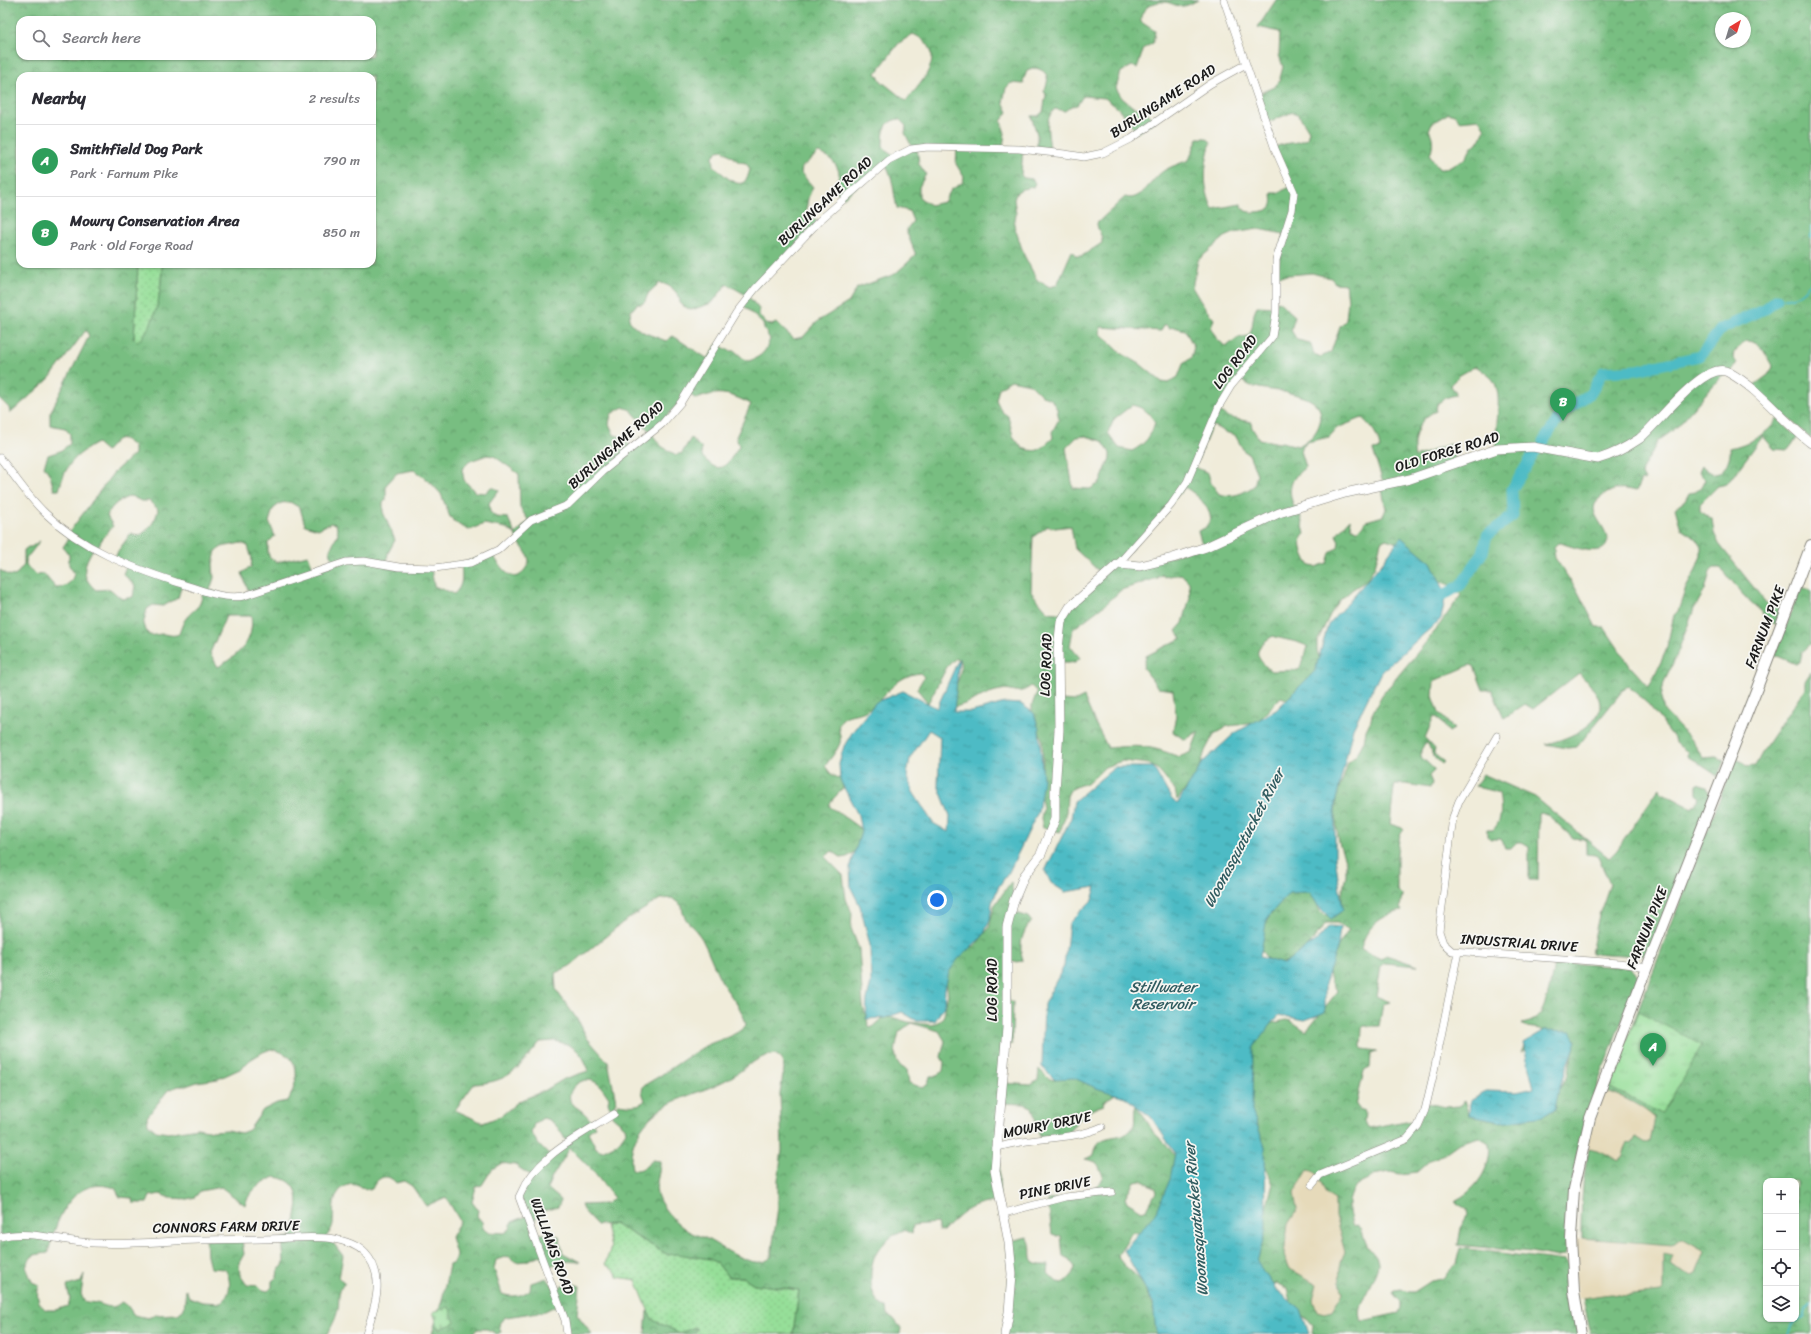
<!DOCTYPE html>
<meta charset="utf-8">
<style>
body{margin:0;font-family:Sriracha,sans-serif;background:#f7f7f7;color:#2b2b33}
.controls{position:absolute;right:12px;bottom:12px;display:grid;overflow:hidden;border-radius:8px;box-shadow:0 1px 3px #0004}
.controls button{width:36px;height:36px;display:grid;place-items:center;padding:0;border:0;border-bottom:1px solid #e1e1e2;background:#fff;color:#2b2b33;font:20px sans-serif}
.compass{position:absolute;left:1715px;top:12px;width:36px;height:36px;border-radius:50%;background:#fff;box-shadow:0 1px 3px #0004;rotate:38deg}
.you{position:absolute;left:937px;top:900px;width:14px;height:14px;margin:-10px;border:3px solid #fff;border-radius:50%;background:#1a73e8;box-shadow:0 0 0 6px #1a73e833}
.badge{display:grid;place-items:center;width:26px;height:26px;border-radius:50%;background:#d1495b;color:#fff;font-size:13px;font-weight:700}
.pin{position:absolute;translate:-50% -33px;filter:drop-shadow(0 1px 2px #0008)}
.pin::after{content:'';position:absolute;top:21px;width:14px;height:12px;background:inherit;clip-path:polygon(0 0,100% 0,50% 100%)}
.list{margin:0;padding:0;list-style:none}
h2{display:flex;justify-content:space-between;align-items:center;height:52px;margin:0;padding:0 16px;font-size:17px}
h2 small{font-size:13px;font-weight:400;color:#7c7c81}
.list li{display:grid;grid-template-columns:26px 1fr auto;gap:12px;align-items:center;box-sizing:border-box;height:72px;padding:0 16px;border-top:1px solid #e1e1e2}
.list b{display:block;font-size:15px;white-space:nowrap}
.list p{margin:0;font-size:13px;white-space:nowrap;color:#7c7c81}
.list em{font-size:13px;font-style:normal;color:#7c7c81}
.icon{flex:none;width:22px;height:22px;fill:none;stroke:currentColor;stroke-width:2;stroke-linecap:round;stroke-linejoin:round}
.map{position:relative;flex:none;width:1811px;height:1334px;overflow:hidden}
.search{position:absolute;background:#fff;box-shadow:0 1px 3px #0004;left:16px;top:16px;width:360px;height:44px;display:flex;align-items:center;gap:10px;box-sizing:border-box;padding:0 14px;border-radius:12px;color:#7c7c81;font-size:15px}
.panel{position:absolute;background:#fff;box-shadow:0 1px 3px #0004;left:16px;top:72px;width:360px;height:196px;border-radius:12px}
.map>svg:first-child{display:block}
.built{fill:#e6daba}
.grass{fill:url(#grass-dots);stroke:#597e5a}
.forest{fill:url(#forest-crowns);stroke:#4a6d4e;fill-rule:evenodd}
.cemetery{fill:url(#cemetery-stones);stroke:#597e5a}
.park{fill:url(#park-tufts);stroke:#597e5a}
.water{fill:url(#water-ripples);stroke:#346c70;fill-rule:evenodd}
.lines{fill:none;stroke-linecap:round;stroke-linejoin:round}
.stream{stroke:#4dbbc5;stroke-width:2}
.river{stroke:#4dbbc5;stroke-width:11}
.minor-casing{stroke:#86847b;stroke-width:8}
.tertiary-casing{stroke:#86847b;stroke-width:10}
.secondary-casing{stroke:#86847b;stroke-width:12}
.minor{stroke:#fff;stroke-width:7}
.tertiary{stroke:#fff;stroke-width:9}
.secondary{stroke:#fff;stroke-width:10}
.labels{text-anchor:middle;dominant-baseline:central;stroke-width:3.5;stroke-linejoin:round;paint-order:stroke}
.street-label{font-size:14px;fill:#1c1c1c;stroke:#f6f6f2}
.water-label{font-size:15px;font-style:italic;fill:#305c60;stroke:#f6f6f2}
</style>
<div class="map">
<svg width="1811" height="1334" viewBox="0 0 1811 1334">
<defs>
<pattern id="grass-dots" width="8" height="8" patternUnits="userSpaceOnUse"><rect width="8" height="8" fill="#96df99"/><path d="M2 2h.1M6 6h.1" fill="none" stroke="#81bf83" stroke-width="1.8" stroke-linecap="round"/></pattern>
<pattern id="forest-crowns" width="20" height="18" patternUnits="userSpaceOnUse"><rect width="20" height="18" fill="#78be81"/><path d="M2 6a3 3 0 1 1 6 0M12 15a3 3 0 1 1 6 0" fill="none" stroke="#629a69"/></pattern>
<pattern id="cemetery-stones" width="16" height="16" patternUnits="userSpaceOnUse"><rect width="16" height="16" fill="#96df99"/><path d="M2 7V4a2 2 0 0 1 4 0v3zM10 15v-3a2 2 0 0 1 4 0v3z" fill="#81bf83"/></pattern>
<pattern id="park-tufts" width="24" height="20" patternUnits="userSpaceOnUse"><rect width="24" height="20" fill="#96df99"/><path d="M3 7l-1-3M5 7V3M7 7l1-3M15 17l-1-3M17 17v-4M19 17l1-3" fill="none" stroke="#81bf83"/></pattern>
<pattern id="water-ripples" width="26" height="14" patternUnits="userSpaceOnUse"><rect width="26" height="14" fill="#4dbbc5"/><path d="M2 4q2-2 4 0t4 0M15 11q2-2 4 0t4 0" fill="none" stroke="#3f979f"/></pattern>
</defs>
<rect width="100%" height="100%" fill="#f6f6f2"/>
<filter id="ink" filterUnits="userSpaceOnUse"><feTurbulence type="fractalNoise" baseFrequency=".025" numOctaves="2"/><feDisplacementMap in="SourceGraphic" scale="8" xChannelSelector="R" yChannelSelector="G"/><feConvolveMatrix kernelMatrix="1 2 1 2 8 2 1 2 1" color-interpolation-filters="sRGB"/></filter>
<filter id="wash" filterUnits="userSpaceOnUse"><feTurbulence type="fractalNoise" baseFrequency=".012" numOctaves="4" result="noise"/><feDisplacementMap in="SourceGraphic" scale="16" xChannelSelector="R" yChannelSelector="G"/><feGaussianBlur stdDeviation="0.9" result="paint"/><feColorMatrix in="noise" values="0 0 0 0 0 0 0 0 0 0 0 0 0 0 0 0 0 1.4 0 .05"/><feComposite in="paint" operator="in"/></filter>
<g filter="url(#wash)">
<rect width="100%" height="100%" fill="#f0ecda"/>
<!-- built -->
<path class="built" d="M1601 1089 1618 1095 1647 1111 1655 1118 1650 1141 1646 1143 1636 1137 1632 1144 1628 1143 1622 1157 1618 1160 1597 1150 1584 1148Z
M1308 1170H1312L1318 1176 1325 1193 1335 1200V1216L1345 1252 1342 1258 1339 1284 1343 1293 1332 1310 1324 1313 1317 1311 1313 1299 1317 1284 1290 1269 1284 1255 1288 1224 1297 1210 1294 1193Z
M1572 1238 1673 1245 1682 1238 1705 1251 1696 1274 1692 1276 1662 1258 1663 1290 1661 1292 1625 1296 1610 1294 1578 1299Z"/>
<!-- grass -->
<path class="grass" d="M138 264H162C161 292 158 321 138 342L134 340Z
M615 1224 668 1255 676 1253 710 1259 718 1264 728 1277H743L754 1284 799 1290 793 1334H694L697 1328H693L680 1333 652 1320 636 1280 617 1277 616 1272 605 1264 611 1248 606 1225Z"/>
<!-- forest -->
<path class="forest" d="M0 0H1198C1193 2 1188 6 1183 6 1176 7 1171 2 1164 2 1152 1 1139 10 1141 22L1155 31 1153 43 1144 48 1137 68 1132 66 1121 72 1116 88 1122 98 1133 107 1145 110 1155 121 1137 133 1119 109 1105 98 1083 96 1077 105 1071 106 1065 111 1055 109C1042 120 1050 137 1050 152L1037 149V134L1031 116H1038L1043 112 1046 95 1044 90C1051 79 1047 70 1035 68L1027 71 1023 81 1024 84 1011 83 1006 88 1003 102 1008 112 1001 121 1005 133 1003 147 1023 150 1021 175 1024 178 1032 179 1035 183 1033 187 1022 189 1017 192 1014 199 1016 214 1014 225 1024 255 1037 280 1050 287 1057 285 1072 251 1076 256H1082L1102 243C1103 235 1097 230 1097 223L1125 197C1142 203 1152 177 1165 170 1172 166 1181 163 1189 160L1198 138H1206L1211 142C1204 166 1202 186 1213 209L1241 204C1242 205 1243 209 1244 210 1248 214 1266 212 1270 208 1274 204 1272 198 1272 193H1278L1292 186 1275 147C1286 142 1296 144 1307 139L1309 131 1299 115 1293 112 1268 122 1258 94 1274 87 1279 82 1283 67 1279 55 1280 32 1258 27 1276 0H1811V439L1753 386 1768 375 1773 367C1765 355 1763 342 1746 341L1734 352 1733 358 1737 363 1730 373H1724L1675 429 1658 441 1641 472 1645 480H1641L1636 491C1624 488 1618 487 1607 493 1582 508 1600 518 1606 534 1615 562 1572 547 1561 543H1558L1554 547 1555 558 1578 592 1596 627H1604L1630 666 1649 687 1666 651 1674 615 1678 611 1686 588 1695 572 1701 555V547L1696 539 1681 529 1675 508 1685 501 1689 493C1697 493 1704 487 1705 479L1699 472 1702 466C1706 469 1711 474 1716 474 1725 473 1732 455 1730 448 1747 444 1768 435 1777 419L1798 437 1788 450 1774 449 1763 436 1727 484 1718 486 1700 504V511L1712 519 1714 533 1719 544 1767 604H1773L1784 608 1778 625 1766 620 1762 612 1743 595 1724 571 1720 568H1714L1710 572 1705 590 1694 609 1674 662 1664 682 1661 698 1664 711 1691 740 1704 758 1716 757 1724 760 1718 776 1687 756 1688 752 1675 743 1674 738 1649 705 1627 685 1577 747 1567 748 1545 744C1562 741 1602 726 1600 704 1599 692 1586 681 1579 673L1533 709 1525 704 1504 718 1492 690H1483L1474 666 1470 665 1434 681 1433 696 1439 713 1454 729 1449 732 1438 718 1434 717 1425 738 1435 749 1434 754 1444 762 1442 764 1433 756 1428 744 1425 743 1421 750V757L1435 770 1429 776 1432 783 1430 788 1406 784H1395L1394 787 1390 824 1402 828 1404 830 1400 834 1397 853V890L1402 895 1400 908 1402 911C1381 915 1365 928 1361 949L1381 959 1386 955 1418 966 1384 963 1381 966 1376 996 1390 1002 1383 1004 1379 1026H1364L1362 1028 1361 1047 1363 1049 1377 1051 1371 1053 1370 1068 1364 1071 1356 1105 1359 1109 1365 1111 1364 1122 1369 1128 1406 1121 1416 1126 1427 1103 1446 1107 1460 1106 1464 1100 1469 1115C1477 1118 1483 1115 1491 1116 1497 1117 1503 1119 1509 1120 1518 1121 1550 1113 1556 1107L1555 1097 1568 1074 1575 1045 1533 1043 1521 1053 1526 1041 1544 1033 1541 1029 1526 1027 1521 1024C1529 1023 1536 1020 1540 1014 1547 1005 1553 973 1554 962L1631 968 1639 976C1603 1070 1566 1149 1567 1251L1564 1256 1557 1257 1532 1252 1458 1245 1461 1228 1468 1216 1467 1210 1454 1201C1475 1192 1493 1167 1489 1143L1479 1137 1459 1143 1442 1155 1430 1160 1417 1172 1400 1174 1390 1172 1373 1175C1369 1181 1366 1180 1360 1184 1346 1191 1347 1213 1353 1225 1364 1227 1362 1234 1366 1243 1369 1251 1378 1255 1378 1264 1377 1279 1351 1310 1362 1321L1399 1313 1401 1308V1303L1393 1294 1395 1290 1401 1289 1408 1292H1414L1431 1281 1442 1279 1456 1264 1460 1248 1564 1261 1568 1265 1579 1334H1312L1313 1326 1291 1301 1288 1289 1276 1283 1269 1287 1251 1255 1263 1231 1266 1208 1273 1184 1266 1167 1256 1133 1258 1127 1243 1092 1256 1027 1286 1020 1291 1021 1306 1031 1338 991C1319 972 1335 949 1349 930L1337 923H1326L1300 957 1279 964 1267 959 1260 948 1262 926 1273 911 1281 896 1304 888C1307 890 1311 892 1312 894 1320 903 1315 914 1330 916L1342 907V892L1346 876V863L1339 843 1335 817 1336 794 1342 782 1348 763 1357 754 1364 741 1366 730 1371 720 1372 714 1382 695 1432 635 1461 595 1452 586 1437 580 1398 543 1386 539 1381 542 1375 566 1366 581 1353 589 1339 601 1330 615 1317 642V650L1320 663 1319 670 1292 701 1281 697 1256 723 1228 726 1214 734 1205 751 1198 774 1177 800 1175 790 1157 769 1149 764 1123 761 1116 763 1105 767 1087 784 1080 785 1070 790 1067 796 1066 814 1060 832 1048 828H1043L1041 818 1043 808 1039 790 1043 762 1042 739 1032 712V705L1037 692 1031 686C1017 697 1014 687 1001 690 985 692 971 704 954 707L952 692C958 682 962 674 960 661L956 658 947 667 928 703 917 689 924 677 920 673C893 676 886 699 865 711 858 715 845 713 840 722 836 728 842 736 840 743 837 751 830 759 825 766L831 774 842 780 843 789 833 799 829 806 865 832C861 844 855 857 842 858L832 851 825 857 843 875 846 899 852 913 851 928 859 949 863 1006 869 1027 871 1028 882 1018 892 1017 908 1022 933 1025 941 1020 944 1015 948 994 946 979 948 968 966 948 975 946 989 928 994 906 1011 882 1014 898 1012 912 1028 917 1031 921C1022 933 1018 946 1023 961L1007 963 1009 1001 1013 1002 1012 1044 1007 1045 1003 1083 1031 1085 1038 1080 1039 1069 1048 1078 1053 1080C1074 1068 1100 1083 1121 1090L1105 1101 1104 1105C1086 1110 1077 1120 1067 1135L1040 1137 1032 1107 1024 1104 1000 1103 999 1201C970 1205 964 1210 943 1231L939 1232 937 1223 913 1225 912 1234 904 1230C893 1234 882 1243 876 1254 868 1266 868 1303 886 1307L887 1315 893 1318 901 1328 900 1334H793L799 1290 754 1284 743 1277H728L718 1264 710 1259 676 1254 668 1255 615 1224 597 1225 583 1210 581 1205 606 1204 614 1198 592 1170 570 1148 552 1177 547 1188 561 1200 558 1207 539 1212 531 1226 533 1233 559 1236 563 1253 580 1262 562 1261 548 1267 541 1255 526 1261 516 1262 508 1256 496 1260 494 1269 502 1294C512 1298 522 1296 530 1290L531 1283 547 1278 555 1289 570 1283 580 1286 577 1314 592 1334H567L559 1304 545 1311 506 1317 500 1322 499 1326 501 1332 497 1334 487 1329H478L471 1334H432L443 1296 449 1265 454 1263 456 1254 451 1237 460 1221 446 1197 426 1206 412 1186 404 1181 396 1183C387 1172 377 1177 372 1189 364 1191 356 1182 348 1185 331 1191 334 1211 333 1224 332 1229 329 1233 326 1237L334 1244 343 1256 339 1278 345 1283C335 1292 341 1302 337 1313 335 1320 331 1327 328 1334H0V570L8 575 15 576 24 565V550L28 547H31L40 541 26 559V566L37 575 44 574 56 588C65 588 73 582 74 573L69 565V555L63 547 71 535 70 531 114 472 134 454V447C119 433 118 438 106 451L97 443C74 456 66 464 59 490H54L50 475 44 466 48 455 60 451 70 444V434L65 428 50 425V413L89 336 86 330 50 378 12 412 10 413 9 408 0 399ZM1721 18H1745V42H1721ZM20 20H372V56H20ZM913 34C951 51 923 81 906 101L881 81 876 73 899 43ZM20 76H372V264H162C161 292 158 321 138 342L134 339 138 264H20ZM1449 113 1456 116 1459 121 1479 119 1485 129 1481 139 1472 147 1465 159 1444 169H1439L1430 155C1433 145 1434 139 1429 130L1432 123ZM899 119 906 126 905 133 912 147 892 155 883 146C883 132 884 121 899 119ZM917 148H957L956 164 964 177 963 182 951 190 944 202 930 205 919 197V187L926 174 919 164ZM723 150 739 162 746 163 750 169C744 198 726 176 714 166L713 156 718 151ZM818 153C827 154 840 166 839 175 838 179 836 184 834 188L843 198 885 164C894 177 893 192 897 208L909 211 913 221 907 229V233L916 255 895 274 857 288 849 302 818 321 803 337 794 339 776 323 772 325 766 324 759 315V309L749 297 743 305 763 324 764 329 770 339C766 352 762 356 749 361L745 360 735 351H730L717 344 708 359 673 336 666 341C651 334 639 334 629 320L631 311 637 304C646 305 645 300 648 294 651 290 656 286 660 283 670 284 681 294 680 304L691 310 712 303 727 284 748 296 817 222 806 210 808 198 813 187 801 173 802 167ZM1258 229 1284 234 1277 276 1312 273 1331 278 1335 283 1346 284 1348 300 1346 320 1340 326 1331 352 1321 357 1314 354 1310 343 1297 340 1291 330 1295 316 1277 300 1276 307 1257 306C1251 316 1255 327 1248 336L1237 338 1226 347 1216 338 1211 328 1214 319C1203 307 1200 300 1192 287L1198 260 1225 237 1234 233ZM1165 324 1169 328 1174 327 1185 330 1194 347 1191 358 1183 364 1178 377 1168 383 1162 382 1140 364 1121 353 1100 333 1101 327 1161 331ZM1476 366C1481 370 1489 375 1493 380 1504 396 1494 429 1496 449L1456 462 1451 449 1450 444 1415 457C1411 440 1418 418 1436 411L1437 404 1445 398 1455 395 1456 392 1450 385 1460 375ZM1239 378C1242 380 1245 383 1249 385 1266 393 1329 389 1320 422 1317 434 1308 441 1298 446L1282 442 1279 443 1259 439 1252 428 1251 422 1231 418 1218 411ZM1011 380 1030 384 1042 396 1051 399 1057 409 1059 419 1052 432 1053 438C1040 449 1040 454 1022 448L1013 436 1008 416 1002 412 996 400 999 388ZM688 393 696 399C720 390 728 393 751 404L736 437 739 446C731 458 723 477 708 462 703 458 700 456 702 449L691 438 682 453 676 455 661 446 651 433ZM1132 405C1145 408 1148 412 1155 422 1151 437 1145 444 1132 451L1119 448 1108 433 1114 419ZM623 407 631 410 651 433 632 448 622 437 614 435 609 424 611 414ZM1362 418C1373 428 1378 434 1380 449L1373 450 1383 483 1381 485 1386 509 1383 516 1366 521 1358 531 1352 528 1350 519 1336 535 1339 541 1338 547 1330 553 1327 563 1316 567 1310 566C1304 557 1300 548 1302 537L1305 534 1298 507H1294C1287 489 1290 478 1306 467L1301 451 1303 445 1307 442 1329 437 1337 428ZM1212 425 1225 432 1235 435 1244 451 1249 454 1257 474 1254 486C1242 494 1233 498 1219 494L1211 483 1208 473 1195 467ZM1086 436 1102 441 1110 453V458L1100 483 1090 489 1073 488 1066 448 1077 437ZM487 455 494 456 519 474 520 508 529 521 515 534 508 518 496 517 490 512 489 503 499 490 491 487 485 493 475 492 464 480 462 469 470 461ZM414 470 431 483 441 494 450 517 459 525 469 530 484 524 506 528 515 534C517 544 528 550 529 561 529 565 525 569 523 572 512 587 497 562 492 553L461 564C462 576 464 585 454 594L434 586 431 568 410 571 386 567 388 553 395 540 383 512V503L386 500V485L397 473ZM1185 487C1197 495 1208 504 1211 519L1205 528 1198 531 1203 547 1142 565 1120 562ZM131 496 141 501H149L158 509C157 519 148 532 138 536L131 533 118 551 115 558 127 564 123 574 135 585 133 597 122 599 110 589 96 590C80 576 83 566 93 549H97L102 539 113 526 107 516C112 504 120 500 131 496ZM290 502 300 508 305 525 318 529 331 523 336 524 338 533 330 550 334 565 314 570 308 555 277 562 270 558 268 553V543L275 536 269 522 273 509 281 503ZM1048 526 1055 528 1071 526 1075 549 1103 575 1066 614 1048 612 1031 592 1033 537ZM241 543 248 546 252 559 251 567 242 573 249 593 232 597 210 590 214 578 213 564 216 551 222 547ZM1162 574 1164 577 1181 574 1189 582 1190 597 1183 623 1176 631 1182 638 1146 656 1143 668 1151 678 1158 688 1173 690 1176 715 1173 732 1185 740 1199 731 1191 752 1179 757C1149 745 1139 745 1108 748L1095 723 1084 697 1076 701 1060 700 1059 662H1075L1080 658 1070 646 1073 629 1106 604 1121 590 1154 579 1158 578V575L1161 577ZM182 584 203 591C200 609 198 605 187 617 183 621 181 629 179 634 172 637 169 634 162 634 157 634 155 636 149 635L143 625 147 609 153 605 163 606 178 598ZM226 616H251C255 642 238 655 218 667L210 653ZM1273 636C1283 640 1300 641 1308 647L1299 670 1271 671C1253 656 1253 648 1273 636ZM672 898 682 906C682 921 695 927 702 939 710 954 715 970 723 984 731 998 743 1008 746 1025 736 1037 719 1039 705 1046 684 1058 665 1074 643 1086L642 1092 645 1100C639 1108 627 1105 618 1104L612 1111V1116L625 1127 626 1132 618 1143 602 1151 596 1148 588 1132 595 1127C590 1118 585 1113 576 1107 573 1105 570 1103 570 1100 567 1090 579 1079 589 1080 599 1081 604 1091 609 1098L608 1103 612 1110 616 1101 608 1062 587 1038 579 1022 556 990 555 973 570 966 622 923 660 899ZM911 1023 939 1031 945 1041 941 1057 944 1062 943 1071 937 1076H930L928 1084 923 1088 909 1083 907 1070C890 1063 896 1045 899 1032ZM554 1041C574 1045 583 1051 588 1071L564 1079 544 1091 519 1101 501 1116 483 1123 455 1110 474 1084C510 1082 519 1068 540 1042ZM271 1049C302 1055 300 1078 288 1101L277 1103 263 1110 249 1130 241 1133 227 1130 214 1131 197 1128 168 1133 156 1131 148 1124 147 1117 168 1090 179 1086H186L197 1082 218 1079 242 1068 250 1060 263 1052ZM775 1054 781 1058 784 1068 780 1094 782 1150 778 1180V1207L771 1257C757 1274 720 1245 705 1238 700 1236 693 1234 688 1231 677 1224 663 1210 658 1197 653 1186 661 1173 660 1161L653 1160C647 1165 641 1173 632 1169 629 1155 633 1141 641 1129 662 1098 693 1097 724 1081 742 1073 754 1056 775 1054ZM543 1118C555 1120 562 1133 567 1143L549 1155 539 1145 531 1133 534 1124ZM502 1163 515 1165 530 1175 520 1197 527 1216 512 1222 510 1229 505 1233 487 1232 483 1228 482 1222 477 1216 478 1210 472 1202 476 1187 482 1185 492 1169ZM1308 1170C1319 1171 1321 1183 1325 1192 1326 1195 1332 1198 1335 1200V1216L1345 1252C1338 1264 1338 1281 1343 1293L1332 1311 1324 1313 1317 1311 1313 1299 1317 1284 1290 1269 1284 1255 1288 1224 1297 1210 1294 1193ZM276 1177C309 1182 296 1214 291 1237L282 1239 284 1260 283 1266 278 1270 277 1277 272 1281V1287L268 1291 263 1290 259 1286 247 1285 240 1275 239 1263 244 1254 242 1240H206L207 1256 210 1268 225 1269C232 1280 231 1295 221 1303L202 1302 189 1297 186 1289 184 1309 178 1314 155 1315 148 1318 134 1315 127 1305 121 1302C113 1311 105 1305 96 1303 92 1302 89 1303 84 1301L81 1294 84 1274 81 1282 67 1286 70 1299 68 1306 55 1310H46C37 1302 36 1297 39 1285L32 1282 26 1267C32 1253 34 1255 48 1253 56 1220 72 1174 115 1188L120 1197 132 1198 133 1203H147L150 1196 160 1194 170 1198 187 1199 195 1197 200 1191 221 1187 245 1205C248 1192 263 1180 276 1177Z
M1801 587 1811 590V644L1802 652 1800 662 1796 664 1775 655Z
M1811 672V1334H1591L1583 1298 1611 1294 1625 1296 1661 1292 1663 1290V1254L1673 1256 1670 1264 1692 1276 1696 1274 1705 1251 1682 1238 1673 1245 1581 1238C1581 1207 1582 1179 1589 1148L1597 1150 1618 1160 1622 1157 1628 1143 1632 1144 1636 1137 1646 1143 1650 1141 1655 1118C1642 1106 1624 1097 1607 1091L1735 759 1742 762 1747 767 1755 766 1767 744 1805 688V681ZM1766 1181H1796V1319H1766Z
M1483 774 1535 797 1609 858 1617 850 1660 787 1661 792 1692 808 1700 798 1697 794V784L1707 787 1711 797 1650 949 1646 954 1641 956 1591 953 1599 915 1610 884 1598 857 1595 855 1586 854V841L1583 839 1573 838 1549 816 1541 813 1539 814 1538 880H1529V846L1522 842H1517L1511 848H1505L1500 839H1492L1487 836V830H1493C1503 820 1501 806 1499 793 1491 789 1483 790 1475 786Z
M1136 1106 1144 1116 1153 1132 1166 1144 1175 1156V1193L1140 1232H1132L1118 1255C1121 1266 1132 1270 1138 1278 1147 1288 1159 1321 1160 1334H1004L1010 1271 1007 1242 1027 1237C1037 1251 1020 1267 1049 1265L1048 1273 1057 1282 1063 1283C1070 1279 1073 1275 1075 1267L1069 1259 1063 1256 1061 1237 1052 1234 1048 1200 1094 1192 1103 1176C1097 1162 1099 1162 1085 1159L1093 1156C1095 1153 1095 1150 1096 1147 1102 1133 1122 1140 1131 1130 1138 1123 1132 1113 1136 1106ZM1141 1180 1154 1187 1156 1192 1147 1209 1142 1211 1127 1202 1125 1197 1134 1181Z
M647 1311 653 1320 680 1333 693 1328H697L694 1334H645Z"/>
<!-- cemetery -->
<path class="cemetery" d="M449 1307 455 1323 439 1329 433 1312Z"/>
<!-- park -->
<path class="park" d="M1639 1011 1702 1045 1662 1114 1608 1086Z"/>
<!-- water -->
<path class="water" d="M1401 537 1431 562 1446 594 1441 619 1381 672 1353 728 1335 804V857L1343 910 1331 919 1318 906 1310 892 1289 893 1267 918 1260 957 1283 964 1316 941 1329 926 1340 927 1338 945 1325 984V1012L1305 1020 1279 1015 1253 1047 1252 1111 1265 1146 1266 1229 1257 1262 1275 1288 1301 1310 1309 1334H1156L1153 1303 1124 1250 1157 1211 1170 1179 1175 1153 1151 1117 1125 1097 1096 1088 1074 1078 1054 1079 1042 1067 1044 1004 1064 966 1069 923 1092 900 1096 887 1065 892 1051 883 1045 871 1071 818 1074 801 1115 767H1153L1171 798 1177 804 1204 761 1235 733 1276 710 1315 671 1328 625 1382 563Z
M959 658 954 712H971L1005 703 1021 704 1034 713 1039 729 1043 780 1038 812 1009 872 999 886 992 903 990 920 983 936 958 959 949 972 945 989 944 1006 935 1021H917L902 1012 885 1018 866 1019 867 999 871 983 870 945 860 906 851 888 850 868 861 832 858 815 840 780 839 763 844 746 853 731 876 702 903 691 937 708ZM929 730 940 737 938 785 950 816 949 832 933 823 913 792 907 775 910 758Z
M1545 1030 1571 1031 1577 1041 1559 1089 1555 1109 1538 1117 1500 1122 1469 1116 1470 1100 1486 1091 1517 1092 1534 1088 1523 1043Z"/>
<g class="lines">
<!-- stream -->
<path class="stream" d="M1811 226V238
M1777 299C1795 298 1800 296 1811 282
M1788 1334 1792 1324 1804 1319 1806 1310 1811 1304"/>
<!-- river -->
<path class="river" d="M1543 442 1562 413 1591 393 1603 372 1637 370 1700 356 1721 329 1765 309 1777 299
M1434 601 1461 585 1483 552 1487 535 1513 516 1512 489 1535 452"/>
</g>
</g>
<g filter="url(#ink)">
<g class="lines">
<!-- minor casing -->
<g class="minor-casing">
<path id="minor" d="M0 458C15 476 28 497 45 513 82 549 130 567 179 583 200 589 222 600 244 596L346 562 364 561 399 567 435 568 470 563 498 550 531 520 568 505 603 471 662 424 681 402 736 313 755 289 820 220 889 160 911 149 928 147 1019 149 1065 154 1084 157 1103 153 1131 139 1210 84 1246 64
M1118 564 1171 505 1187 482 1219 406 1231 386 1272 337 1276 313V260L1292 210 1294 192 1275 149 1224 0
M1497 736 1459 801 1453 817 1439 931 1443 943 1452 951 1619 963 1647 967
M996 1148C1031 1136 1071 1141 1102 1127
M1312 1185 1320 1175 1407 1139 1418 1126 1425 1110 1433 1076 1458 952
M1004 1213 1065 1197 1112 1192
M0 1237C30 1229 63 1242 93 1243 128 1245 164 1241 199 1240 230 1239 260 1240 290 1238 314 1237 347 1235 365 1253 387 1276 374 1309 366 1334
M567 1334 565 1320 519 1197C536 1156 578 1137 614 1114"/>
</g>
<!-- tertiary casing -->
<g class="tertiary-casing">
<path id="tertiary" d="M1005 1334 1009 1312 1012 1274 1009 1243 995 1171 1007 1028V927L1014 900 1024 876 1041 854 1055 819V791L1059 730 1058 648 1061 622 1070 607 1118 564 1140 566 1173 558 1206 547 1279 513 1345 493 1410 479 1497 449 1533 447 1598 459C1612 455 1627 447 1639 439 1657 425 1704 360 1728 372 1760 389 1782 421 1811 443"/>
</g>
<!-- secondary casing -->
<g class="secondary-casing">
<path id="secondary" d="M1581 1334 1574 1291 1571 1238 1574 1189 1590 1118 1647 967 1757 688 1811 545"/>
</g>
<!-- minor -->
<use href="#minor" class="minor"/>
<!-- tertiary -->
<use href="#tertiary" class="tertiary"/>
<!-- secondary -->
<use href="#secondary" class="secondary"/>
</g>
</g>
<g class="labels">
<!-- street labels -->
<g class="street-label">
<text transform="translate(1163 101) rotate(-33)">BURLINGAME ROAD</text>
<text transform="translate(825 201) rotate(-43)">BURLINGAME ROAD</text>
<text transform="translate(1235 362) rotate(-53)">LOG ROAD</text>
<text transform="translate(616 445) rotate(-42)">BURLINGAME ROAD</text>
<text transform="translate(1447 452) rotate(-17)">OLD FORGE ROAD</text>
<text transform="translate(1765 627) rotate(-69)">FARNUM PIKE</text>
<text transform="translate(1046 665) rotate(-88)">LOG ROAD</text>
<text transform="translate(1647 928) rotate(-68)">FARNUM PIKE</text>
<text transform="translate(1519 943) rotate(4)">INDUSTRIAL DRIVE</text>
<text transform="translate(992 990) rotate(-90)">LOG ROAD</text>
<text transform="translate(1047 1125) rotate(-11)">MOWRY DRIVE</text>
<text transform="translate(1055 1188) rotate(-11)">PINE DRIVE</text>
<text transform="translate(226 1227) rotate(-1)">CONNORS FARM DRIVE</text>
<text transform="translate(552 1246) rotate(70)">WILLIAMS ROAD</text>
</g>
<!-- water labels -->
<g class="water-label">
<text transform="translate(1244 838) rotate(-62)">Woonasquatucket River</text>
<text x="1163" y="987">Stillwater<tspan x="1163" dy="17">Reservoir</tspan></text>
<text transform="translate(1196 1219) rotate(-95)">Woonasquatucket River</text>
</g>
</g>
</svg>
<div class="controls">
<button>+</button>
<button>−</button>
<button><svg class="icon" aria-label="locate" viewBox="0 0 24 24"><circle cx="12" cy="12" r="6"/><path d="M12 2v4M12 18v4M2 12h4M18 12h4"/></svg></button>
<button><svg class="icon" aria-label="layers" viewBox="0 0 24 24"><path d="M12 4l9 5-9 5-9-5zM3 14l9 5 9-5"/></svg></button>
</div>
<svg class="compass" viewBox="-18 -18 36 36"><path d="M0-13l5 13h-10z" fill="#e53935"/><path d="M0 13l5-13h-10z" fill="#7c7c81"/></svg>
<div class="you"></div>
<div class="pin badge" style="left:1653px;top:1066px;background:#2e9e5b">A</div>
<div class="pin badge" style="left:1563px;top:421px;background:#2e9e5b">B</div>
<div class="search"><svg class="icon" aria-label="search" viewBox="0 0 24 24"><circle cx="10" cy="10" r="6"/><path d="M15 15l6 6"/></svg>Search here</div>
<section class="panel">
<h2>Nearby<small>2 results</small></h2>
<ul class="list">
<li><span class="badge" style="background:#2e9e5b">A</span><div><b>Smithfield Dog Park</b><p>Park · Farnum Pike</p></div><em>790 m</em></li>
<li><span class="badge" style="background:#2e9e5b">B</span><div><b>Mowry Conservation Area</b><p>Park · Old Forge Road</p></div><em>850 m</em></li>
</ul>
</section>
</div>
